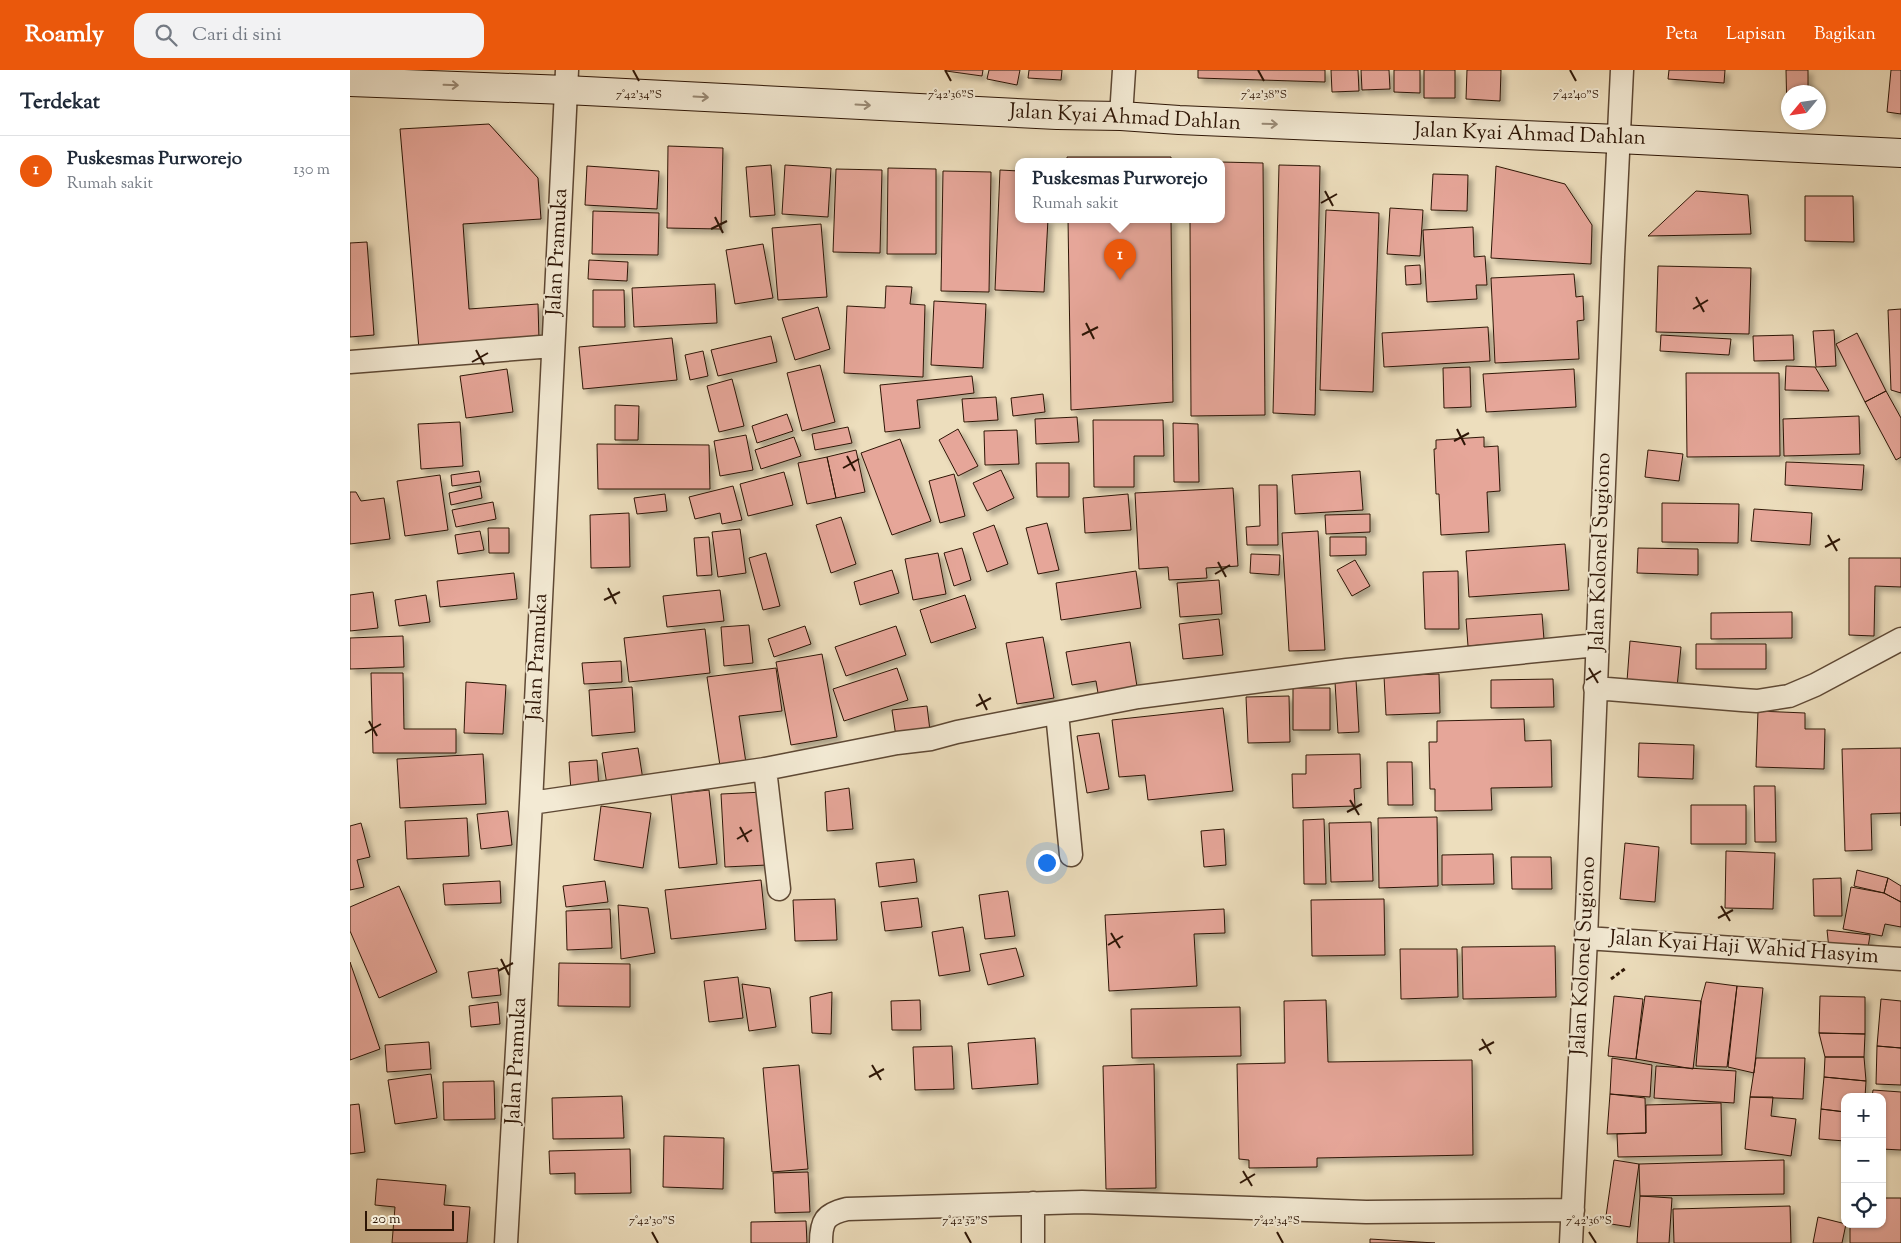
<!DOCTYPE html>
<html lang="id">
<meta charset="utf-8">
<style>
body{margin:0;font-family:"Sorts Mill Goudy",serif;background:#f2f2f3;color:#1f2937}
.controls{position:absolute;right:15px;bottom:15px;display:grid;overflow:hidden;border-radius:10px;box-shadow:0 1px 4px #0004}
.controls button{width:45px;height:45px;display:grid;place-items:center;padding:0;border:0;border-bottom:1px solid #e0e1e3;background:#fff;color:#1f2937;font:25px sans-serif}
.compass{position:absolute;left:1431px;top:15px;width:45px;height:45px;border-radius:50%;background:#fff;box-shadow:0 1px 4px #0004;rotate:241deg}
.scale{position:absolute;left:15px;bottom:12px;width:89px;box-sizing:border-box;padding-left:5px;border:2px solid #2e1606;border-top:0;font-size:14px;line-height:18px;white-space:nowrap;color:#2e1606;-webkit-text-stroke:4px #f3ead4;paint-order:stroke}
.you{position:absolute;left:696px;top:792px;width:18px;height:18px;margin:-12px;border:4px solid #fff;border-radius:50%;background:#1a73e8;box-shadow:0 0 0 8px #1a73e833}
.badge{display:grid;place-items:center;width:32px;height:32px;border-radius:50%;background:#ea580c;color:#fff;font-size:16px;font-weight:700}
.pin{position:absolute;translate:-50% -41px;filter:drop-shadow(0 1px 2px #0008)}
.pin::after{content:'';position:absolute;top:26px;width:18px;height:15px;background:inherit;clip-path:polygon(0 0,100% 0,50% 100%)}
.popup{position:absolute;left:665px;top:88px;width:210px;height:65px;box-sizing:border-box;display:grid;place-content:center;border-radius:10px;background:#fff;filter:drop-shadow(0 1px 4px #0005);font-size:16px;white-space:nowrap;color:#747a83}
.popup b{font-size:19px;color:#1f2937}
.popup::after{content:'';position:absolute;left:50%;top:100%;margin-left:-10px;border:10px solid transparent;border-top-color:#fff}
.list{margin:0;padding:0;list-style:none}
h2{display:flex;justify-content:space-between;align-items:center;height:65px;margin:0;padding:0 20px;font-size:21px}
h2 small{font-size:16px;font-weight:400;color:#747a83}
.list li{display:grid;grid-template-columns:32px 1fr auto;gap:15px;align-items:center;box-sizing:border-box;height:70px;padding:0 20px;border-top:1px solid #e0e1e3}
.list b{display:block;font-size:19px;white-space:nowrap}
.list p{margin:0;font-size:16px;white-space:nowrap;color:#747a83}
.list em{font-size:16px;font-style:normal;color:#747a83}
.icon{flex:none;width:28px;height:28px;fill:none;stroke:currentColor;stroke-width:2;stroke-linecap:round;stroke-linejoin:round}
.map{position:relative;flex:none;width:1551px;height:1173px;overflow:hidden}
header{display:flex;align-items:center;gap:30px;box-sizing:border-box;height:70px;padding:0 25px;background:#ea580c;color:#fff}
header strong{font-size:24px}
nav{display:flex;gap:28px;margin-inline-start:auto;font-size:18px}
.search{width:350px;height:45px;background:#f2f2f3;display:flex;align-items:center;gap:12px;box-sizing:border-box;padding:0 18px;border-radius:15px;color:#747a83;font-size:19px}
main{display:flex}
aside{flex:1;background:#fff}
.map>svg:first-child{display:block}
.building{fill:#e6a699;stroke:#2e1606;filter:url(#shadow)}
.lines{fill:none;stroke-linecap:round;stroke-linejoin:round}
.street-casing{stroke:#5e4834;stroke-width:25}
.secondary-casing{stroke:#2e1606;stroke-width:30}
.path{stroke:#2e1606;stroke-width:3;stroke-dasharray:4 2.5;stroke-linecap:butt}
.street{stroke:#f3ead4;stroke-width:22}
.secondary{stroke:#f3ead4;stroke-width:28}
.oneway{stroke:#9a8b77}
.ticks{fill:none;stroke:#2e1606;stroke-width:2}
.labels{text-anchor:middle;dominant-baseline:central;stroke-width:4;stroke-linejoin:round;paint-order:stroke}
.street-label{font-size:21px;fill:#2e1606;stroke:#f3ead4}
.ticks-label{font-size:12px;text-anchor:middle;fill:#2e1606;stroke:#f3ead4;stroke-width:4;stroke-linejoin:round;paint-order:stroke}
</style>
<header>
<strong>Roamly</strong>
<div class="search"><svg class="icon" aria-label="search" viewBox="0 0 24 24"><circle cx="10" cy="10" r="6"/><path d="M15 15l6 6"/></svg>Cari di sini</div>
<nav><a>Peta</a><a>Lapisan</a><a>Bagikan</a></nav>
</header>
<main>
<aside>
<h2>Terdekat<small></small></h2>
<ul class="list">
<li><span class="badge">1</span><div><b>Puskesmas Purworejo</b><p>Rumah sakit</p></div><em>130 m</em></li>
</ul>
</aside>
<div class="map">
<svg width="1551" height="1173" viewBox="0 0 1551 1173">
<defs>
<filter id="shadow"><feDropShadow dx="4.5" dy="4.5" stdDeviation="2.5" flood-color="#0004"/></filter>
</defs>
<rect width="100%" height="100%" fill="#eddebd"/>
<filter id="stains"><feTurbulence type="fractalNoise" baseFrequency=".004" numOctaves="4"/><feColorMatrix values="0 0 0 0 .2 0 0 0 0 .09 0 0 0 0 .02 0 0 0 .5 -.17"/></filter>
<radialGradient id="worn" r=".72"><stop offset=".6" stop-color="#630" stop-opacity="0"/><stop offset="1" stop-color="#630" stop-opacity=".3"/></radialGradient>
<!-- building -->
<path class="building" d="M596 0H633L632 6 596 1Z
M639 0H670L667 15 637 9Z
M679 0H712L711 10 678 8Z
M848 0H975V12L848 8Z
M981 0H1008L1009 21 982 22Z
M1011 0H1039L1040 19 1012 20Z
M1044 0H1070V23L1044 22Z
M1074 0H1105V28H1074Z
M1117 0H1151L1150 31 1116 29Z
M1319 0H1375L1374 13 1318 9Z
M1436 0H1458V22H1438V44H1437Z
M1541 0H1551V44L1537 42Z
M139 54 188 108 191 149 113 154 119 239 188 234 189 271 69 279 50 59Z
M318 76 373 78 371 159 317 158Z
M717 87H821V91H717Z
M871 92 913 93 915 345 841 346 840 149H871Z
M421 95 425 145 400 147 396 97Z
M435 95 481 98 478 147 432 144Z
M929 95 970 96 965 345 923 343Z
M237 96 309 101 307 139 235 135Z
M1146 96 1215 114 1242 155 1241 194 1141 188Z
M538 98 586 99V184H537Z
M486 99 532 100 530 183 483 182Z
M650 100 669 101V149H698L694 222 645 220Z
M593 101 641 102 639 222 591 221Z
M1083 104 1118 105 1117 141 1081 140Z
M1346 121 1398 125 1401 164 1298 166Z
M1455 126H1503L1504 172 1455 171Z
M1040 138 1073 140 1070 186 1037 184Z
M976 140 1029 143 1023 322 970 320Z
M243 141 309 143 308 185 242 184Z
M718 149H821L823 332 721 340Z
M471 154 477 227 428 230 422 158Z
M1123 157 1124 187 1135 186 1137 215H1126L1127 229 1077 232 1073 160Z
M17 172 24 265 0 267V173Z
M413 174 423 228 385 234 376 180Z
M239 190 278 192 277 211 238 209Z
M1070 195 1071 214 1056 215 1055 196Z
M1308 196 1401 198 1399 264 1306 262Z
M1224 204 1226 227 1233 226 1234 250 1227 251 1229 289 1145 293 1141 208Z
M365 214 367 253 284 257 282 218Z
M536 216 562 217 560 234 575 235 573 307 494 303 497 236 535 238Z
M243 220H274L275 257H243Z
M584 231 636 234 633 298 581 295Z
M468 237 480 279 445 290 432 248Z
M1551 239V323L1541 320 1538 240Z
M1138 257 1140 291 1034 297 1032 263Z
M1484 260 1486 296 1466 297 1463 261Z
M1507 263 1536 321 1515 332 1486 274Z
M1311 265 1381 269 1379 285 1310 281Z
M1443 265 1444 290 1404 291 1403 266Z
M421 266 427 292 368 306 361 280Z
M322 268 327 310 233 319 229 277Z
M353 281 358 306 340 310 335 285Z
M470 295 485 352 452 361 437 303Z
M1436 296 1465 297 1479 321 1435 320Z
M1120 297 1121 337 1094 338 1093 298Z
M157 299 163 342 116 348 110 306Z
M1224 299 1226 337 1136 342 1133 304Z
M1336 303H1429L1430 386 1337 387Z
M622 306 624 323 567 330 570 358 535 362 530 315Z
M382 309 394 356 369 362 357 316Z
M1536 321 1551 348V387L1546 390 1515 332Z
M693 324 695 342 663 346 661 328Z
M646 327 648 350 614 352 612 329Z
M265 335 289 336 288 370H265Z
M437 344 443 361 407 373 402 356Z
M1509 346 1510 384 1434 386 1433 349Z
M727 347 729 372 686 374 685 349Z
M743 350H813L814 386H784V417H744Z
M110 352 113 396 71 399 68 354Z
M823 353 848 354 849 412H824Z
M498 357 502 373 465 380 462 364Z
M608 359 628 396 608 406 589 370Z
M667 360 669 394 635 395 634 361Z
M396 365 403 400 370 406 364 371Z
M444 367 451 386 411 399 405 380Z
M1134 367V377L1148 376 1150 421 1137 422 1139 462 1091 465 1089 424H1086L1084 379H1086V370Z
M550 369 581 451 542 465 511 383Z
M247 374 359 375 360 419H248Z
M506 380 515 422 486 428 477 387Z
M1298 380 1333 384 1329 411 1295 407Z
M477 387 486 428 457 434 448 393Z
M1436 392 1514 395 1512 420 1435 415Z
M686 393H719V427H687Z
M651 400 664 428 637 441 623 413Z
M129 401 131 412 102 416 101 405Z
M1010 401 1013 440 945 444 942 405Z
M434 402 443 435 398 446 390 414Z
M604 404 615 446 590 453 579 411Z
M90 405 98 460 55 466 47 411Z
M909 415H927L928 475H897L896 457 910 456Z
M130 416 132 428 101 435 99 423Z
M383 416 392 450 372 454 370 443 345 449 339 427Z
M883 418 888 496 856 498 857 508 819 510 818 497 789 499 785 423Z
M0 422H6L11 431 34 428 40 469 0 474Z
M315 424 317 441 287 444 284 428Z
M778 424 781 460 735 463 733 428Z
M143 432 146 449 106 457 102 440Z
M1312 433 1389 434 1388 473 1312 472Z
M1404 439 1462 443 1460 475 1401 471Z
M279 443 280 497 241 498 240 445Z
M1020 444V462L976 464 975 445Z
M491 447 506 494 481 503 466 455Z
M697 453 709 500 688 504 676 458Z
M644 455 658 494 637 502 623 463Z
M138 458H159V483H139Z
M390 459 396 503 368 507 362 462Z
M130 461 134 480 108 484 105 465Z
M968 461 975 580 939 581 932 463Z
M359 467 362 505 347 506 344 468Z
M980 467H1016V485L980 486Z
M1215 474 1219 520 1119 527 1116 481Z
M612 478 621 510 604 516 594 483Z
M1288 478 1348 479V505L1287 503Z
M416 483 430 536 413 540 399 488Z
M588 483 596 524 563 530 555 489Z
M901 484 930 485 929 505 900 503Z
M1499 488H1551V517L1525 516 1524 566 1499 565Z
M1005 490 1020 516 1002 526 987 500Z
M542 500 549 523 510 535 504 512Z
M786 501 791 538 711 550 706 513Z
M1108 501 1109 559H1075L1073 502Z
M164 503 167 529 90 537 87 511Z
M869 510 872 544 830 547 827 513Z
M370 520 374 551 317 557 313 526Z
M23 522 28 558 0 561V525Z
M76 525 80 552 49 556 45 530Z
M615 525 626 558 581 573 570 540Z
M1442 542V568L1361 569V543Z
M1192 544 1194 570 1118 576 1116 549Z
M869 549 873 585 833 589 829 554Z
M399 555 403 593 374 596 371 557Z
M455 556 461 574 424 587 418 569Z
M546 556 556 585 496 606 485 577Z
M355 559 360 603 279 612 274 568Z
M53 566 54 597 0 599V568Z
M693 567 704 628 667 634 656 573Z
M1280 571 1331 577 1327 617 1277 611Z
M780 572 788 623 749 629 746 611 722 615 716 582Z
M1346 574H1416V599H1346Z
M472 584 487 667 441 675 426 592Z
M271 591 272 612 234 614 232 593Z
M426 598 432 641 389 646 396 693 370 696 357 607Z
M547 598 558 630 494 651 483 619Z
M21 603H53L54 659H106V683H23Z
M1089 604 1090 643 1036 645 1034 606Z
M1203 609 1204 637 1141 638V610Z
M1006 610 1009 662 988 663 985 612Z
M116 612 156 615 153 664 114 663Z
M282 617 285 662 242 666 239 620Z
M943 618H980V660H943Z
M939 626 940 672 898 673 896 627Z
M577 636 581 669 547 673 542 640Z
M873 638 883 721 798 730 795 705 769 707 762 650Z
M1408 641 1455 643V659H1475L1474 699 1406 697Z
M1174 649 1175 671 1201 670 1202 717 1141 718 1142 740 1085 741V719H1080L1079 672H1087V651Z
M749 663 759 719 737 723 727 666Z
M1289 673 1344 675 1343 709 1288 707Z
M288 678 293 710 257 715 252 683Z
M1551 678V756V743L1521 744 1522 780 1495 781 1492 679Z
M133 684 136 734 50 738 47 689Z
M1010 684 1011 718 1004 719 1005 736 943 738 942 704H956V685Z
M247 690 249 719 221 721 219 692Z
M1037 692H1062L1063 735H1038Z
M1404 716H1425L1426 772H1405Z
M499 718 503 759 477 761 475 722Z
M359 720 367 794 329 798 321 724Z
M414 722 417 795 375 797 371 724Z
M1341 735H1396V774H1341Z
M251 736 301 743 293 798 244 790Z
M158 741 162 775 131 779 127 744Z
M1087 747 1088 816 1029 818 1028 748Z
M117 748 119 786 57 789 55 751Z
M974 749 976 814H954L953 750Z
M1021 752 1023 811 981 812 979 753Z
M11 753 20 787 7 790 14 817 0 820V756Z
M874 759 876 795 854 797 851 761Z
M1275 773 1309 777 1305 832 1270 829Z
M1376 781 1425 783 1423 839 1375 838Z
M1143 784 1144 814 1092 815V785Z
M1161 787H1201L1202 819H1162Z
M564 789 567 812 529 817 526 793Z
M1507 800 1538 808 1534 823 1504 816Z
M1491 808 1492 846H1464L1463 809Z
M1538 808 1551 816V832L1534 823Z
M411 810 416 859 321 869 315 820Z
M150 811 151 833 95 835 93 814Z
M255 811 258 832 216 837 213 816Z
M49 816 87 902 29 928 0 861V837Z
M1501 817 1534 823 1551 832V857L1535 854 1532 866 1493 859Z
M658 821 665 866 635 869 629 825Z
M568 828 572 857 535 861 531 832Z
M485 829 487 870 445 871 443 830Z
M1034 829 1035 885 962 886 961 830Z
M268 835 298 838 305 883 271 889Z
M260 839 262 878 217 880 216 841Z
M874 839 875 863 844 864 847 916 759 921 755 845Z
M613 857 620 901 589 906 582 862Z
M1477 860 1520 865 1517 884 1479 879Z
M1205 876 1206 927 1113 929 1112 877Z
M666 878 674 906 638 915 630 884Z
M1050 879H1107L1108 927 1051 929Z
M0 892 30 979 0 990Z
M209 893 280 894V937L208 936Z
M148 898 151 925 122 928 118 902Z
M388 907 393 948 359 952 354 911Z
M1356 912 1387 916 1377 997 1346 996 1351 931Z
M392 914 420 918 426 957 399 961Z
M1387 916 1413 918 1404 1003 1378 997Z
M482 922 481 964 462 963 460 927Z
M1264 926 1293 929 1286 989 1258 986Z
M1295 926 1351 931 1343 999 1286 989Z
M1470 926 1515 927V964L1469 963Z
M1531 929 1551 931V978L1527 976Z
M570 930 571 960H542L541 931Z
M976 930 978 992 1122 990 1123 1085 967 1088V1097L899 1098V1090L889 1089 887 994 935 993 934 931Z
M148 932 150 954 121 957 119 936Z
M890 937 891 986 782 988 781 939Z
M1469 963 1515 964 1514 987H1475Z
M685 968 688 1014 622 1019 618 973Z
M79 972 81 999 37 1002 35 975Z
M602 976 604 1019 565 1020 563 977Z
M1527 976 1551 978V1015L1526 1014Z
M1475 987H1514L1516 1011 1474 1007Z
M1262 988 1302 995 1300 1027 1260 1024Z
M1406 988H1455L1453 1029 1400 1027Z
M804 994 806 1118 756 1119 753 996Z
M449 995 458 1099 422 1102 413 998Z
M1306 996 1386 1001 1384 1033 1304 1028Z
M81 1004 87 1048 45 1054 38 1010Z
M1474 1007 1516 1011 1515 1027H1495V1042L1471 1039Z
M144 1011 145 1049 94 1050 93 1012Z
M1523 1020 1551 1022V1080L1532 1079V1027H1522Z
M1260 1024 1295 1028 1296 1063 1257 1064Z
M272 1026 274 1068 203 1069 202 1028Z
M1400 1027H1423L1421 1046 1446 1049 1441 1086 1395 1079Z
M1371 1033 1372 1085 1268 1087 1267 1064 1296 1063V1035Z
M9 1034 15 1082 0 1084V1035Z
M1471 1039 1495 1042V1071L1469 1069Z
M314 1066 374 1068 373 1119 313 1117Z
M280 1079 281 1123 225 1124V1103L200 1104 199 1081Z
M1264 1090 1289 1094 1280 1157 1255 1153Z
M1434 1090V1124L1290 1126 1289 1094Z
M458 1102 460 1142 425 1143 423 1103Z
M27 1109 96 1115 94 1135 120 1137 117 1173H42L45 1137 25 1135Z
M1290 1126 1322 1128 1319 1173H1287Z
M1532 1128H1551V1173H1500V1154H1532Z
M1440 1136 1441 1173H1324L1323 1139Z
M1468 1147 1496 1154 1492 1173H1463Z
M456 1151 457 1173H401V1152Z
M1020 1169 1085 1173H1020Z"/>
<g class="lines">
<!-- street casing -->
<g class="street-casing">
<path id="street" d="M771 46 774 0
M0 292 203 276
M1245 618 1392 630 1407 631 1439 626 1465 615 1551 569
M707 643 721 785
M415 699 429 819
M181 733 415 699 547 673 581 669 607 662 788 627 997 600 1247 575
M1236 868 1551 889
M156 1173 181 733 217 0
M471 1173C471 1151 475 1144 497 1139L732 1132 1016 1142 1223 1140
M683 1173V1133
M1221 1173 1236 868 1263 187 1272 0"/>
</g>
<!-- secondary casing -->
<g class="secondary-casing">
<path id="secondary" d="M0 12 216 20 707 45 771 46 829 50 1268 69 1551 83"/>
</g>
<!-- path -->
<path class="path" d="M1261 909 1276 898"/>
<!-- street -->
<use href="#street" class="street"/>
<!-- secondary -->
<use href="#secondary" class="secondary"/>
</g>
<!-- one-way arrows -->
<defs><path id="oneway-shaft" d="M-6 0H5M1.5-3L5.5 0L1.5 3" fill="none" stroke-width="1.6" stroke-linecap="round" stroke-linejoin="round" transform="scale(1.25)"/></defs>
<g class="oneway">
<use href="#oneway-shaft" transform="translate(101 15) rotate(2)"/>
<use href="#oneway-shaft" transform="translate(351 27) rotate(3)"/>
<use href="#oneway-shaft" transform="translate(513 35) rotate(3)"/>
<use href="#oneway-shaft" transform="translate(920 54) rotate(2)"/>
</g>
<!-- ticks -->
<path class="ticks" d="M283 0 289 11M595 0 601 11M908 0 914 11M1220 0 1226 11M975 121 983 136M971 133 987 124M365 147 373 163M361 159 377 151M1346 227 1354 242M1343 239 1358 230M736 253 744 269M732 265 748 257M126 280 134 295M122 292 138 283M1107 359 1115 375M1104 371 1119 363M497 386 505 401M493 398 509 389M1478 465 1487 481M1475 477 1490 469M868 492 876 507M865 504 880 495M258 518 266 534M254 530 270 522M1239 598 1248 613M1236 610 1251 601M629 624 637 640M626 636 641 628M19 651 27 666M15 663 31 654M1000 730 1009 745M997 742 1012 734M390 757 398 772M387 769 402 760M1371 836 1380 851M1368 848 1383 840M761 863 770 878M758 875 773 866M151 889 159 905M148 901 163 893M1132 969 1141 984M1129 980 1144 972M522 995 531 1010M519 1007 534 999M893 1101 902 1116M890 1113 905 1104M302 1162 308 1173M615 1162 621 1173M927 1162 933 1173M1239 1162 1246 1173"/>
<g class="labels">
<!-- street labels -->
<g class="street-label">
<text transform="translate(775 48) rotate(3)">Jalan Kyai Ahmad Dahlan</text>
<text transform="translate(1180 65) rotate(2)">Jalan Kyai Ahmad Dahlan</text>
<text transform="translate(208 182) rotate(-87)">Jalan Pramuka</text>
<text transform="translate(1251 482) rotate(-88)">Jalan Kolonel Sugiono</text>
<text transform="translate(188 587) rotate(-87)">Jalan Pramuka</text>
<text transform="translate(1394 878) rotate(4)">Jalan Kyai Haji Wahid Hasyim</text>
<text transform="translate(1234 886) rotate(-87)">Jalan Kolonel Sugiono</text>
<text transform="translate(167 991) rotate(-87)">Jalan Pramuka</text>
</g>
</g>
<g class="ticks-label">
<text x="289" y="28">7°42'34"S</text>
<text x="601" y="28">7°42'36"S</text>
<text x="914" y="28">7°42'38"S</text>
<text x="1226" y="28">7°42'40"S</text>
<text x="302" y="1154">7°42'30"S</text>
<text x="615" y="1154">7°42'32"S</text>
<text x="927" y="1154">7°42'34"S</text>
<text x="1239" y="1154">7°42'36"S</text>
</g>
<rect width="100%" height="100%" filter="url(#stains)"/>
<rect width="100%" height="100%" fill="url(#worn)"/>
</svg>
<div class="controls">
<button>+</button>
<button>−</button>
<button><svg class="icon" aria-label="locate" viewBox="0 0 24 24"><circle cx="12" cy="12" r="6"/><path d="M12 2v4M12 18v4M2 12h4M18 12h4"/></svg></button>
</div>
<svg class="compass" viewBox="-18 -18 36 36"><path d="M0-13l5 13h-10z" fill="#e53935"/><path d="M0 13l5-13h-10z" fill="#747a83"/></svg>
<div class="scale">20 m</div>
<div class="you"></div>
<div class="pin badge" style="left:770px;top:210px">1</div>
<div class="popup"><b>Puskesmas Purworejo</b>Rumah sakit</div>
</div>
</main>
